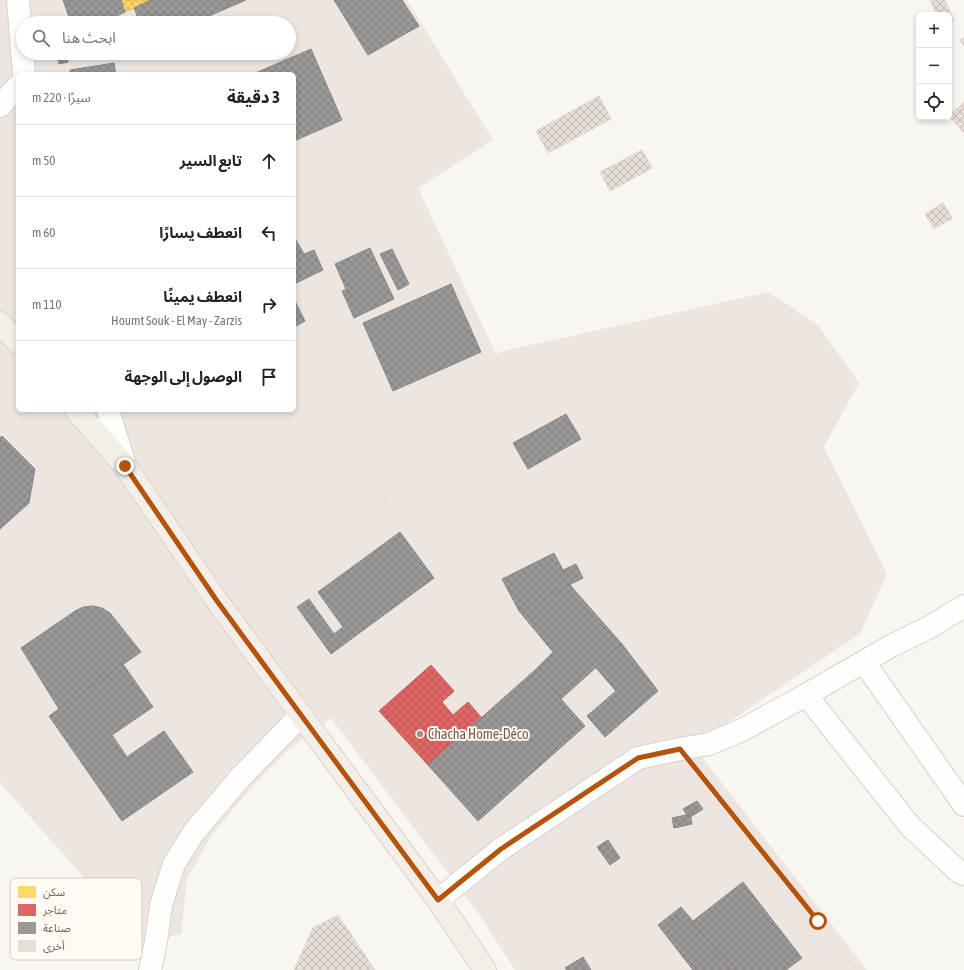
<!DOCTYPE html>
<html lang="ar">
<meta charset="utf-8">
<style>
body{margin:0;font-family:"Asap Condensed","Noto Sans Arabic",sans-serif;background:#f2f2f2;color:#222;direction:rtl}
.controls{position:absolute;right:12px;top:12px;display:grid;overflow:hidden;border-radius:6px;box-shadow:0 2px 6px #0003}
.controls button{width:36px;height:36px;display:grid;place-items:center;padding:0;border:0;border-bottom:1px solid #e0e0e0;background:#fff;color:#222;font:20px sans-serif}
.stop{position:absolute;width:12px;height:12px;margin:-9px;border:3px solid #b45309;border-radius:50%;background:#fff}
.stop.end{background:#b45309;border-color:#fff;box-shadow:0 1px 4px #0008}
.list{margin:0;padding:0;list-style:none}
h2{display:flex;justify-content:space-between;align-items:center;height:52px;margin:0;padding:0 16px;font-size:17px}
h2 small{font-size:13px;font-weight:400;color:#767676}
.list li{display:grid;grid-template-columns:26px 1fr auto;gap:12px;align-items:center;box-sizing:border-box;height:72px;padding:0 16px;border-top:1px solid #e0e0e0}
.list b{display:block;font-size:15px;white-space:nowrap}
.list p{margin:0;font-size:13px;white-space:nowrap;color:#767676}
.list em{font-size:13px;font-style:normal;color:#767676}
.icon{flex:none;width:22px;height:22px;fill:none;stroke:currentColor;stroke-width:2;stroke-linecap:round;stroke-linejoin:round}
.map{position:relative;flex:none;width:964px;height:970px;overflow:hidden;direction:ltr}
.search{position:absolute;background:#fff;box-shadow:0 2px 6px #0003;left:16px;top:16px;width:280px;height:44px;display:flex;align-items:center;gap:10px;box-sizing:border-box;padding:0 14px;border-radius:22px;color:#767676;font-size:15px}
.panel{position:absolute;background:#fff;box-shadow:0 2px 6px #0003;left:16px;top:72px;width:280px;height:340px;border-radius:6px;direction:rtl}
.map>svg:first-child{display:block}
.industrial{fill:#ede5e0;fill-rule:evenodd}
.homes{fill:url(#homes-cross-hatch);stroke:#d7b45e}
.shops{fill:url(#shops-cross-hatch);stroke:#c1635e}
.industry{fill:url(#industry-cross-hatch);stroke:#908782}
.building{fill:url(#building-cross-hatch);stroke:#e2d8d2}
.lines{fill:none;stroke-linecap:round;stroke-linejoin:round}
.minor-casing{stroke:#d7d1cb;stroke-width:24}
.major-casing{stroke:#dad1cc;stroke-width:24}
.path{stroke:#dcd5d0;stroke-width:2.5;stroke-dasharray:1 3;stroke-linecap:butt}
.minor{stroke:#fefefd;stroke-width:22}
.major{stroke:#f3eee8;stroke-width:22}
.route{stroke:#b45309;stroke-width:5}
.poi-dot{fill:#a69286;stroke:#fffaf3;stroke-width:1.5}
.labels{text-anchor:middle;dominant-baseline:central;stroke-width:4;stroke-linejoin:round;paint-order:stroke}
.poi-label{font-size:14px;fill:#7a5c4d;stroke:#fffaf3;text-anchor:start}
.key{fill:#fffaf3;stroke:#d7cbc1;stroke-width:1}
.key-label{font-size:11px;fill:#7a5c4d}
</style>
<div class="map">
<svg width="964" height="970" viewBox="0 0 964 970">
<defs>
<pattern id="homes-cross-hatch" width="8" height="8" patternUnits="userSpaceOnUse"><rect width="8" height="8" fill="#ffd966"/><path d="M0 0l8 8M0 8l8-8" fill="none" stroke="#d3b356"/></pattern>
<pattern id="shops-cross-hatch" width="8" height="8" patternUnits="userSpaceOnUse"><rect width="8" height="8" fill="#e06666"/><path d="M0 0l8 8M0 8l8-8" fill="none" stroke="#bb5756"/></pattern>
<pattern id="industry-cross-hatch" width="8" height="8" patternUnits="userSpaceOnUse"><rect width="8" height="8" fill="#999"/><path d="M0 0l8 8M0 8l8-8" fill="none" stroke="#82807f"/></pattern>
<pattern id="building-cross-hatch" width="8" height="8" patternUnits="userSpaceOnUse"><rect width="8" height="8" fill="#e6ded7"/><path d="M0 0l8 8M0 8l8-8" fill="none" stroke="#bfb7b1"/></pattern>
</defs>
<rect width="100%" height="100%" fill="#f9f5f0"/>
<!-- industrial -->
<path class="industrial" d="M0 0H407L493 140 418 188 496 354 503 351 769 292 818 325 859 383 824 447 887 574 860 634 723 726 701 756 867 970H515L481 917 331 718 290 748 250 789 211 836 187 879 181 934 142 943 0 783ZM23 23H289V53H23ZM18 74H294V410H18Z"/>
<!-- homes -->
<path class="homes" d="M121 0H151L125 12Z"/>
<!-- shops -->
<path class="shops" d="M431 665 454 691 442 702 453 715 468 702 481 717 428 765 379 711Z"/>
<!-- industry -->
<path class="industry" d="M63 0H121L125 12 102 23H71Z
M151 0H246L193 23H140L134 8Z
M334 0H402L419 26 368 55Z
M311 49 342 120 294 141V74H253Z
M57 53H67L68 62 59 64Z
M114 63 116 74H70V70Z
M296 240 304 254 314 250 323 270 294 284V241Z
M370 248 394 299 354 318 342 291 346 289 335 264Z
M392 249 409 284 398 290 380 254Z
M451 284 481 352 393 391 363 323Z
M294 299 305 321 294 327Z
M566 414 581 439 528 469 513 443Z
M2 436 35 469 29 503 0 529V438Z
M400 532 434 578 331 654 297 607 309 599 334 634 343 627 318 592Z
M554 553 563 570 576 564 583 578 519 611 502 579Z
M570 585 622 644 561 699 535 670 553 652 519 611Z
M93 606 102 608 110 613 141 652 59 709 21 648 75 611 83 607Z
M622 644 658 691 605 737 587 716 616 691 596 668Z
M123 664 153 707 112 735 127 757 164 731 193 772 122 821 49 716Z
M535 670 585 726 478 821 428 765Z
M697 801 703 809 689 818 683 809Z
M690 814 692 824 674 828 672 818Z
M608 840 620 858 610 865 597 847Z
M743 882 802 958 786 970H731L693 921Z
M681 907 693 921 731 970H693L658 925Z
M583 957 591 970H567L565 968Z"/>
<!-- building -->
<path class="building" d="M930 0H945L954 20 949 22V15H937Z
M964 37V46L960 40Z
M599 96 611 119 548 153 536 131Z
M964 102V133L949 116Z
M642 150 652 168 610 191 600 172Z
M943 203 952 218 934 229 925 214Z
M338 915 375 970H294L313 928Z"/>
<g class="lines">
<!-- minor casing -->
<g class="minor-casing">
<path id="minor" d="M18 0 24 74
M0 106 18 86
M108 410 125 466
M864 662 964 805
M806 695 910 826 959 872 964 874
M438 900 501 849 638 758 680 749 709 744 742 730 806 695 891 646 928 628 964 606
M150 970 156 942 161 905 174 864 194 832 240 778 301 715"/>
</g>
<!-- major casing -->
<g class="major-casing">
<path id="major" d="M0 323 18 343
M76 410 125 466 217 601 301 715 438 900 485 970"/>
</g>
<!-- path -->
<path class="path" d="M240 586 295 551 387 499 478 453
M700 773 857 970"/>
<!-- minor -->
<use href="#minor" class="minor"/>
<!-- major -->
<use href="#major" class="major"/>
</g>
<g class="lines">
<!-- route -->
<path class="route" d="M125 466 217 601 301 715 438 900 501 849 638 758 680 749 818 921"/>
</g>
<!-- markers -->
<circle class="poi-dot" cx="420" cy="734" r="4"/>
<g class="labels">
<!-- poi labels -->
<g class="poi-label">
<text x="428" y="734">Chacha Home-Déco</text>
</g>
</g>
<!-- legend -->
<rect x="10" y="878" width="132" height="82" rx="6" class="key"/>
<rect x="18" y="886" width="18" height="12" fill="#ffd966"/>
<rect x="18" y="904" width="18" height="12" fill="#e06666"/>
<rect x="18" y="922" width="18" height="12" fill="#999"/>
<rect x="18" y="940" width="18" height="12" fill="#e6ded7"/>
<g class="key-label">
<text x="43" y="896">سكن</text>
<text x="43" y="914">متاجر</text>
<text x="43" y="932">صناعة</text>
<text x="43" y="950">أخرى</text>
</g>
</svg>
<div class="controls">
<button>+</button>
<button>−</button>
<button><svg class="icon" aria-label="locate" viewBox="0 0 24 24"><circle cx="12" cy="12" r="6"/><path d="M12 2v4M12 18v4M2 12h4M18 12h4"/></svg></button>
</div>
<div class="stop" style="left:818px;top:921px"></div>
<div class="stop end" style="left:125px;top:466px"></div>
<div class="search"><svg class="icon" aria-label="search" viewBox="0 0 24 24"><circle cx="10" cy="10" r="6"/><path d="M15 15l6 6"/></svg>ابحث هنا</div>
<section class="panel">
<h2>3 دقيقة<small>سيرًا · 220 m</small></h2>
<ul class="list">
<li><svg class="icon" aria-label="ahead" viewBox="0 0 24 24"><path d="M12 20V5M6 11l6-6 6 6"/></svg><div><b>تابع السير</b></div><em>50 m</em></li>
<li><svg class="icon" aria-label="left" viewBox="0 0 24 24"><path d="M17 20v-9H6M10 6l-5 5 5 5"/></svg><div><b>انعطف يسارًا</b></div><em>60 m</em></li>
<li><svg class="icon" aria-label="right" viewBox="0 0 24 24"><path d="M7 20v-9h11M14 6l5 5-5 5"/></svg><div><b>انعطف يمينًا</b><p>Houmt Souk - El May - Zarzis</p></div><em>110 m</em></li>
<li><svg class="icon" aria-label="arrive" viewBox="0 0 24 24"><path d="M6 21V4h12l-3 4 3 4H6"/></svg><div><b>الوصول إلى الوجهة</b></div></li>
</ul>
</section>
</div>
